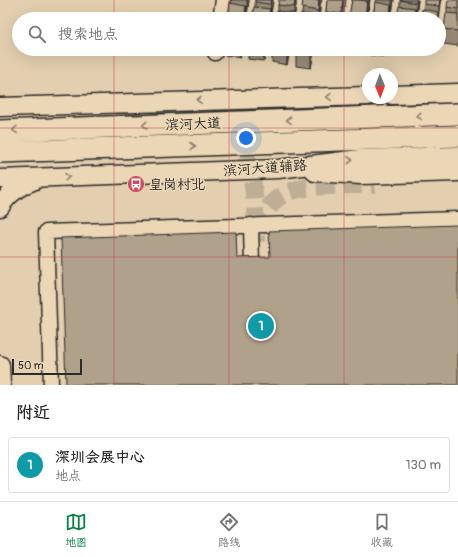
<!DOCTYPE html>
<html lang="zh">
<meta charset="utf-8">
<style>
body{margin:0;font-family:Pangolin,"LXGW WenKai TC",sans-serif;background:#f2f2f2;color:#202124}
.compass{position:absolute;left:362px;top:68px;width:36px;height:36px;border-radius:50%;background:#fff;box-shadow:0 4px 16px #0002;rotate:179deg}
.scale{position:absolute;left:12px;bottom:10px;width:70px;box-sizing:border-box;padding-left:4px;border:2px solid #2b2b2b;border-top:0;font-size:11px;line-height:14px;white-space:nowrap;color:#2b2b2b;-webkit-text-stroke:3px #ebd6b5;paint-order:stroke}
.you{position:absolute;left:246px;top:138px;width:14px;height:14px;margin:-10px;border:3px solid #fff;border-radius:50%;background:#1a73e8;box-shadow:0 0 0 6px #1a73e833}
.badge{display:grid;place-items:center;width:26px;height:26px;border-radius:50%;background:#0b8043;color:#fff;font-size:13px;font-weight:700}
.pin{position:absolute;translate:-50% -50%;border:2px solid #fff;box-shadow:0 1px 4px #0006}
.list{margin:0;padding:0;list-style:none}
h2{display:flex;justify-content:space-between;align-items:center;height:52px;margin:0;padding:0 16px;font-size:17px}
h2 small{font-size:13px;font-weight:400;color:#757577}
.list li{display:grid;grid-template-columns:26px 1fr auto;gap:12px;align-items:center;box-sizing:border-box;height:56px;margin:0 8px 8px;padding:0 8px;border:1px solid #e0e0e0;border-radius:4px}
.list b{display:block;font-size:15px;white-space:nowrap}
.list p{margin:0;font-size:13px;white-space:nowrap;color:#757577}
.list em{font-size:13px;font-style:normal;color:#757577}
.icon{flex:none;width:22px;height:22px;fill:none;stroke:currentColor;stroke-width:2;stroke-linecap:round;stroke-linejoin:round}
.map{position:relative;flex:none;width:458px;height:385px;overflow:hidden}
.search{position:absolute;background:#fff;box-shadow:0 4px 16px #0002;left:12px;right:12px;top:12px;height:44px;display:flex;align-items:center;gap:10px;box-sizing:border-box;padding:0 14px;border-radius:22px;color:#757577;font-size:15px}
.sheet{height:116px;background:#fff}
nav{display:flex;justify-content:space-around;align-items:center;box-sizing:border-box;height:56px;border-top:1px solid #e0e0e0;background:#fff;font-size:11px;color:#757577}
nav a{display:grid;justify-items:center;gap:2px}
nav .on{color:#0b8043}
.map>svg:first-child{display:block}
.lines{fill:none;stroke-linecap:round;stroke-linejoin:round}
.major-tunnel{stroke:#beae95;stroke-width:18;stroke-dasharray:18 9;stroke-linecap:butt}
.minor-casing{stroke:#2b2b2b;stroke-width:17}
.major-casing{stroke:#2b2b2b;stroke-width:21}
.highway-casing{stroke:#2b2b2b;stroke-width:24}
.minor{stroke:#ebd6b5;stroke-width:14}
.major{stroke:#ebd6b5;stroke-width:18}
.highway{stroke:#ebd6b5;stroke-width:21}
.wall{fill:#978a77;stroke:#2b2b2b}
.shaded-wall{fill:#7b7161;stroke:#2b2b2b}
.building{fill:#b0a18a;stroke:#2b2b2b}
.oneway{stroke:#8b8070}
.grid{fill:none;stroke:#c94859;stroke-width:1;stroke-opacity:0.55}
.labels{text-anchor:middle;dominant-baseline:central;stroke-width:3.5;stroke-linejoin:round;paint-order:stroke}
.street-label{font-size:14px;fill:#2b2b2b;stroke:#ebd6b5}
.poi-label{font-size:14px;fill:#2b2b2b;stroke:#ebd6b5;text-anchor:start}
</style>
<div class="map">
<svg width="458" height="385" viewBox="0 0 458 385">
<rect width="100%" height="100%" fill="#e3cfaf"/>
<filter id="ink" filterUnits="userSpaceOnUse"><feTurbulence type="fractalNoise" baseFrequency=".025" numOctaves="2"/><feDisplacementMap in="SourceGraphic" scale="8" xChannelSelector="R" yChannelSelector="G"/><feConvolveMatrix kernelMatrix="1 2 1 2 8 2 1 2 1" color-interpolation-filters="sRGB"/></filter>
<g filter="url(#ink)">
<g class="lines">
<!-- major-tunnel -->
<path class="major-tunnel" d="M125 112C140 112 155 111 171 112 203 116 239 133 249 166 256 190 255 217 256 242
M258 232C269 191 293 187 331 186 346 185 360 185 375 184"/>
<!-- minor casing -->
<g class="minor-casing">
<path id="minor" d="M220 19 223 0
M215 53 216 49
M251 225 252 266
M51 385 46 232 458 219"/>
</g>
<!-- major casing -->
<g class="major-casing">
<path id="major" d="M392 95 458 93
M0 107 368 96
M315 172 361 175 458 172
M0 179 278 169 360 159 458 156
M0 207C8 193 21 185 35 180
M0 365 1 385"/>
</g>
<!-- highway casing -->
<g class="highway-casing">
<path id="highway" d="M0 131 458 114
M0 152 458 136"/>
</g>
<!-- minor -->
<use href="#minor" class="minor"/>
<!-- major -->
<use href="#major" class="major"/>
<!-- highway -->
<use href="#highway" class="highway"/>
</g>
<!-- wall -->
<path class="wall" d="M231 0H249L247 15 246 14V19L231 4Z
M255 0H273L270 18V19L255 7Z
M296 0V5L294 19H276L278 11V5Z
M303 0H322L321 3H320V9L319 19H301L302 14Z
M327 0H346L345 7H344L343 19H325L326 18V12Z
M352 0H370L368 10H367V19H349Z
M376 0H394L392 13H391V19H373L375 2H376Z
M400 0H418L416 17H415V19L400 6Z
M441 0 439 19H421L424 9V4Z
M458 0V46L444 44V29L447 13V7Z
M225 49H242L240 58 225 55Z
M248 49H266L264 61 248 59Z
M272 49H290L287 65 272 62Z
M314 49 311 68 296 66V52Z
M327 49H338V51Z
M346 49H362V54L346 52Z
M370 49H386L385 57 370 55Z"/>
<!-- shaded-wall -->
<path class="shaded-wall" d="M247 0H249L247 15Z
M271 0H273V2L270 18Z
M295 0H296V5L294 19V7Z
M319 0H320V9L319 19H318V11Z
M343 0 344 12 343 19H341V14Z
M368 0H370L368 10Z
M392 0H394L392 13Z
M416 0H418L416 17Z
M440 0H441V4L439 20V6Z
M367 1V19H365Z
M391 5V19H389Z
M246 6V19H244Z
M415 8V19H413Z
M240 49H242L240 58Z
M264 49H266L264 61Z
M288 49H290L287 65V50Z
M312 49H314V52L311 68V54Z
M385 49H386L385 57Z"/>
<!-- building -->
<path class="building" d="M255 0H271L270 4 255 2Z
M279 0H295L294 7 278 5Z
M303 0H319L318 11 302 8Z
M327 0H343L341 14 326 12Z
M352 0H358L367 1 365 18 349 16Z
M400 0H416V3Z
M424 0H440L439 6 424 4Z
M448 0H458V9L447 7Z
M375 2 391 5 389 19H373Z
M230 3 246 6 244 19H228Z
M399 6 415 8 413 19H397Z
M254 7 270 9 268 19H252Z
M422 9 438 12 437 19H421Z
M277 11 293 13 292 19H276Z
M446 13 458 14V31L444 29Z
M301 14 317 16V19H301Z
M325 17 335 19H325Z
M279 49H288L287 50Z
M296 49H312L311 54 296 52Z
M458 225V385H66L61 238 236 232 237 258 270 257 269 231Z"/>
<!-- one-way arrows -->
<defs><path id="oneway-chevron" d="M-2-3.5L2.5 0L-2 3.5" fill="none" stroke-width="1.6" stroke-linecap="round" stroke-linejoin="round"/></defs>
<g class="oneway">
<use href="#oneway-chevron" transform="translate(329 97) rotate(178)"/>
<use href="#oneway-chevron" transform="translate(199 100) rotate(178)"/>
<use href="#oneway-chevron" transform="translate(419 116) rotate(178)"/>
<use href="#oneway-chevron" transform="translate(289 120) rotate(178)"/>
<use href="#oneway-chevron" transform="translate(145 125) rotate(178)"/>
<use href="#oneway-chevron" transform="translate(15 130) rotate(178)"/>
<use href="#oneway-chevron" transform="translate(193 146) rotate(-2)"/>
<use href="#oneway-chevron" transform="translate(350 160) rotate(-5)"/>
<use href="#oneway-chevron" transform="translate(67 177) rotate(-2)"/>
</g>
</g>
<!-- grid -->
<path class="grid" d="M114 0V19M229 0V19M344 0V19M114 49V385M229 49V385M344 49V385M0 128H458M0 257H458"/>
<!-- icons -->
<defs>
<g id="bus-disc" transform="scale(0.9)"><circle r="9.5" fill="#d1495b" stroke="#ebd6b5"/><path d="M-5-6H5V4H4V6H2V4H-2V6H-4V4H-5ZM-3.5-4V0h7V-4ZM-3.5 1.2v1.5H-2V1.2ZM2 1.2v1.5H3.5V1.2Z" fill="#fff"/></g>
</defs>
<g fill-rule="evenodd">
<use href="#bus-disc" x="136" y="184"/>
</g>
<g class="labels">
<!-- street labels -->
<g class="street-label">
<text transform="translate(193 124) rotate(-2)">滨河大道</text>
<text transform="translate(265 168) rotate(-4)">滨河大道辅路</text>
</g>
<!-- poi labels -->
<g class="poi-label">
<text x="149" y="184">皇岗村北</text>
</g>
</g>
</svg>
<svg class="compass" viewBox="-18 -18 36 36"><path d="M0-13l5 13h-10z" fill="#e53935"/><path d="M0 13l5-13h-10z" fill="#757577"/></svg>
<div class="scale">50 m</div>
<div class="you"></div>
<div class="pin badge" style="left:261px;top:326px;background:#0f9aa8">1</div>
<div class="search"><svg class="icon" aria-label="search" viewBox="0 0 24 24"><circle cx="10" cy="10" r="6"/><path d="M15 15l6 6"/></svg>搜索地点</div>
</div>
<section class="sheet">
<h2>附近<small></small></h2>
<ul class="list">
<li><span class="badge" style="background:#0f9aa8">1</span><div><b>深圳会展中心</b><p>地点</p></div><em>130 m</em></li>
</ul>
</section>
<nav>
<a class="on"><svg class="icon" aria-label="map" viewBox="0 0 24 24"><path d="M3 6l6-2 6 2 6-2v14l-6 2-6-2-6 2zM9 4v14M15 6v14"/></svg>地图</a>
<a><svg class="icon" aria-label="directions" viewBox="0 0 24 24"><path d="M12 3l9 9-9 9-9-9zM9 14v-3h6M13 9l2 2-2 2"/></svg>路线</a>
<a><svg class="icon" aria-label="saved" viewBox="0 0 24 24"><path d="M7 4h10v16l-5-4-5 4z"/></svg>收藏</a>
</nav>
